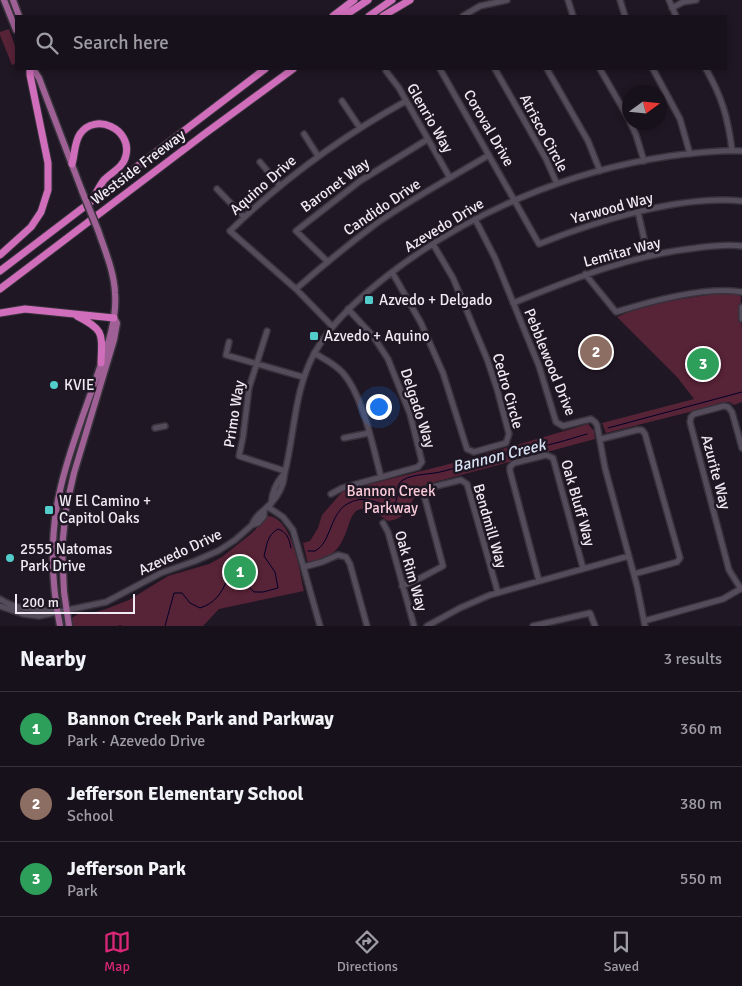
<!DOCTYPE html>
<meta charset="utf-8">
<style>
body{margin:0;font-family:Signika,sans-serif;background:#241f28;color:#f1f3f6}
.compass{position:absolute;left:622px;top:85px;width:45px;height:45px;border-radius:50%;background:#17111b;box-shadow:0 2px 8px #0003;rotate:75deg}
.scale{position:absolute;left:15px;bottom:12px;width:120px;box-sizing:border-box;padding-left:5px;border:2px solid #efeaf3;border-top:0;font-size:14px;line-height:18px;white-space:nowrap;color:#efeaf3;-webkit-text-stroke:4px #1f1724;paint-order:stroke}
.you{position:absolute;left:378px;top:406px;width:18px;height:18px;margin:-12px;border:4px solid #fff;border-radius:50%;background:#1a73e8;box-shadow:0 0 0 8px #1a73e833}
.badge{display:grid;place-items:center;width:32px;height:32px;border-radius:50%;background:#db2777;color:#fff;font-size:16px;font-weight:700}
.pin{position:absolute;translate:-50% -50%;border:2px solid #fff;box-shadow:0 1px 5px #0006}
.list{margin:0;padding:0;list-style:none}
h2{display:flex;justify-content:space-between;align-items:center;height:65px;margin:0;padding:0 20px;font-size:21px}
h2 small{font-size:16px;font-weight:400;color:#9e9da3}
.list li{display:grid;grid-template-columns:32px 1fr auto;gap:15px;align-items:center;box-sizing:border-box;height:75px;padding:0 20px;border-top:1px solid #36313a}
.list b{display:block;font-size:19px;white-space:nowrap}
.list p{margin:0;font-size:16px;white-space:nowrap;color:#9e9da3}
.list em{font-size:16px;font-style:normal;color:#9e9da3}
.icon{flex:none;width:28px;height:28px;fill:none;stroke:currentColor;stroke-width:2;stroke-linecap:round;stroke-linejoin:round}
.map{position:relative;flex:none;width:742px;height:626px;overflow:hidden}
.search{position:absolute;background:#17111b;box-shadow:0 2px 8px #0003;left:15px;right:15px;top:15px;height:55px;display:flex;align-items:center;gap:12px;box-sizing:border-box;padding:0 18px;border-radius:0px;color:#9e9da3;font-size:19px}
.sheet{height:290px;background:#17111b}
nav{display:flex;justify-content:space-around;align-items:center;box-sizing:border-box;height:70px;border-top:1px solid #36313a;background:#17111b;font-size:14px;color:#9e9da3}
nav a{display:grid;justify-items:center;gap:2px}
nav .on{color:#db2777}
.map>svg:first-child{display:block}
.green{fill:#572336}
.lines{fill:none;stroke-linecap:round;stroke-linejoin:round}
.stream{stroke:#00002a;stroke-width:1}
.minor-casing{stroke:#37323b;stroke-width:8}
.major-casing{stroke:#37323b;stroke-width:9}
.highway-casing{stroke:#37323b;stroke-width:9}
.minor{stroke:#554c5b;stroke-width:5}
.major{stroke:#9f6095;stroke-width:6}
.highway{stroke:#d06ebb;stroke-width:7}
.major-bridge-casing{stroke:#37323b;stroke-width:9;stroke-linecap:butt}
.major-bridge{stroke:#9f6095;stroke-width:6}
.poi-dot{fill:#52cdcc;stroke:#1f1724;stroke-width:2}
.labels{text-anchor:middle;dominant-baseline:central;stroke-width:5;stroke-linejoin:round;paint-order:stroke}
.street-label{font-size:15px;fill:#efeaf3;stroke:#1f1724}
.poi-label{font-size:15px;fill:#efeaf3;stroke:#1f1724;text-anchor:start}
.park-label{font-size:15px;fill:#fbcad8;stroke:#1f1724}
.water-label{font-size:16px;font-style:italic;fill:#d7e1f4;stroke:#1f1724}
</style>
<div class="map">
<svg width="742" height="626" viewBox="0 0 742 626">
<rect width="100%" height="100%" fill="#1f1724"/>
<!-- green -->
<path class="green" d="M9 29 16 49V63L12 65 0 35V32Z
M723 293 739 294 741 297 740 314 742 328V402L734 405 729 402 606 433 602 423 694 399 677 377 617 317C650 302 686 298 723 293Z
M588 424 594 431 595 439 435 482C430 485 425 487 421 490 407 502 411 518 388 521 343 489 356 528 336 550 330 557 317 560 308 564L303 543 310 541 318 528 322 515 343 491 465 460Z
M268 516C293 518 300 572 304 591L219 609 203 626H73L72 618 78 614 92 613 106 609 129 600 168 576 209 564 222 557 252 533Z"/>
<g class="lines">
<!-- stream -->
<path class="stream" d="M608 428 742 392
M308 551H315C332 542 329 513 349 503 367 493 383 508 392 505 402 501 392 486 403 480 415 473 431 475 444 471 469 465 493 457 517 451 526 448 535 448 543 446 558 443 573 438 587 434
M119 626H121
M165 626 174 593H182L190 603 200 608C215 603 221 594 227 580L239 576 254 592H263L278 588 275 572 264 556C267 545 267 535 278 529 287 532 289 538 291 548"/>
<!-- minor casing -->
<g class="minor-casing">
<path id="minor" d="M568 0 573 16
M620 0 625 16
M669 0 676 16
M672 8 683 2 696 0
M463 16 480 6 507 0
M440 69 539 244C596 221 680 195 742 201
M495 69 546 159 557 184
M547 69 588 141 600 171
M600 69 630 121
M653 69 680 119 690 154
M706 69C722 97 728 118 732 150
M386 71 399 88 450 178
M342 101 360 128
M630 122 636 135 644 161
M304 134 318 156
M260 162 280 186
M217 189 244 217
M638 212 648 256
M475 219 495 258 539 366 556 422 563 426 591 419 595 422 597 425 605 468 637 586 645 626
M328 262 296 231 360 181 428 139
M392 272 421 323 443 373 467 449 474 452 506 443 509 434 497 389 487 359 453 278 433 244
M585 274 616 312C651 301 706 286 742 292
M296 289C322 266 349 244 377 223 413 198 452 177 489 155
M513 303C573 279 631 255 696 248 711 246 727 244 742 246
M742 307V319
M332 326 296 289 230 231C283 179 341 137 406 101
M267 331 249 388 243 437 239 456 285 471
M229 342 226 355 303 377
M314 353C324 359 335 364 343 373 363 396 373 447 381 477
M155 428 165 426
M344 438 369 433
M601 439 637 430H642L645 434 680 558 677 562 634 574
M331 494 342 488 418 467 422 462 410 414 388 359 373 336 348 309
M271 504C272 493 276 483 283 475
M268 507 283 517 293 530 320 626
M383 523 388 532 414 626
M252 525C255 516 260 514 266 508 273 502 280 493 283 483 284 480 284 476 285 472 295 431 294 390 315 352 333 321 359 298 387 276 469 212 568 171 670 156 694 153 718 150 742 151
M304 567 322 562 338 555 346 557 350 564 367 626
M539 581 510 471V467L514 463 546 455 553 458 583 568
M402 586 413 582 443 566 424 495 428 488 461 480 467 484 498 593
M741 589 729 570 690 422 691 417 694 414 724 406 728 407 732 412 742 448
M0 599C19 611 33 609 55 611
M0 606 23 614 39 616 106 602 161 573 195 561 218 551 235 540 252 525 258 523 264 516V511
M644 621 723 599 742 588
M427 626 460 608 490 595 629 556
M533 626 590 613 595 626"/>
</g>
<!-- major casing -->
<g class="major-casing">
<path id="major" d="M4 0 16 30
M13 0 19 16
M33 69 39 78 82 191
M60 626C51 581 50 531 61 486 70 447 86 408 99 370 108 345 117 319 115 293 114 271 105 251 98 230
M69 626 64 592 62 548 66 508 74 473 114 340 117 323 114 318"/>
</g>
<!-- highway casing -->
<g class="highway-casing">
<path id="highway" d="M333 16 354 0
M344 16 368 0
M369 16 392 0
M383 16 410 0
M72 164C75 154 74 143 80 134 95 112 132 129 126 155 124 167 112 172 104 180 100 185 97 191 94 197
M0 255 31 227 41 212 48 190V163L30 75V69
M0 271 265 69
M0 289 203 135 293 69
M0 313 25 309 114 318
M77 316C105 330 102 334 101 363"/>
</g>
<!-- minor -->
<use href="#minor" class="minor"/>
<!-- major -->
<use href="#major" class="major"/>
<!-- highway -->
<use href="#highway" class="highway"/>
<!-- major-bridge casing -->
<g class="major-bridge-casing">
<path id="major-bridge" d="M82 191 98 230"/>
</g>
<!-- major-bridge -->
<use href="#major-bridge" class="major-bridge"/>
</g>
<!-- markers -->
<g class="poi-dot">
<rect x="364" y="295" width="10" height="10" rx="2.5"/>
<rect x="309" y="331" width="10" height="10" rx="2.5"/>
<circle cx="54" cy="385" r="5"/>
<rect x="44" y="505" width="10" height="10" rx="2.5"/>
<circle cx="10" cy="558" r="5"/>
</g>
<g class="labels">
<!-- street labels -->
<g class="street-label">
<text transform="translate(430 118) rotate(60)">Glenrio Way</text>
<text transform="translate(489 128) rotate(60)">Coroval Drive</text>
<text transform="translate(544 133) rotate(62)">Atrisco Circle</text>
<text transform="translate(138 167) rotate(-37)">Westside Freeway</text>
<text transform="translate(263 185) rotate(-41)">Aquino Drive</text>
<text transform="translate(335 185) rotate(-36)">Baronet Way</text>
<text transform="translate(382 207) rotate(-34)">Candido Drive</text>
<text transform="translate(612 208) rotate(-15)">Yarwood Way</text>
<text transform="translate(444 225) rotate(-31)">Azevedo Drive</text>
<text transform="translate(622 252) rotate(-15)">Lemitar Way</text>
<text transform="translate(550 362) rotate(68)">Pebblewood Drive</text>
<text transform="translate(508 391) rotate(74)">Cedro Circle</text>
<text transform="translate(418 408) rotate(72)">Delgado Way</text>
<text transform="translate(234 414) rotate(-81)">Primo Way</text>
<text transform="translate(716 472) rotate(75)">Azurite Way</text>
<text transform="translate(578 503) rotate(74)">Oak Bluff Way</text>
<text transform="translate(490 526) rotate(74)">Bendmill Way</text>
<text transform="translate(180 552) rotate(-25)">Azevedo Drive</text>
<text transform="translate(411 571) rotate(74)">Oak Rim Way</text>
</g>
<!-- poi labels -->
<g class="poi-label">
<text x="379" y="300">Azvedo + Delgado</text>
<text x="324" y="336">Azvedo + Aquino</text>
<text x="64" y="385">KVIE</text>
<text x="59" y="501">W El Camino +<tspan x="59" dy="17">Capitol Oaks</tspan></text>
<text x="20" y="549">2555 Natomas<tspan x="20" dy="17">Park Drive</tspan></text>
</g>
<!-- park labels -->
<g class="park-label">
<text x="391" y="491">Bannon Creek<tspan x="391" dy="17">Parkway</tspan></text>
</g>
<!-- water labels -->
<g class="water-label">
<text transform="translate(499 456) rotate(-14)">Bannon Creek</text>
</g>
</g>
</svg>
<svg class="compass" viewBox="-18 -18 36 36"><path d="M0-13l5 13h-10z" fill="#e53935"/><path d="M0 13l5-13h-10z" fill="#9e9da3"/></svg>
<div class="scale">200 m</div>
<div class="you"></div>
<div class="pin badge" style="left:240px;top:572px;background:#2e9e5b">1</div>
<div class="pin badge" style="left:596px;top:352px;background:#8d6e63">2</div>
<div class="pin badge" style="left:703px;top:364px;background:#2e9e5b">3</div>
<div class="search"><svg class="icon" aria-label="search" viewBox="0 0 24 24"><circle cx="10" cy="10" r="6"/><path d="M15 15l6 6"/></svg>Search here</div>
</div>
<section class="sheet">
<h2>Nearby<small>3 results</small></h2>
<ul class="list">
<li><span class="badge" style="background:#2e9e5b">1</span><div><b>Bannon Creek Park and Parkway</b><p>Park · Azevedo Drive</p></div><em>360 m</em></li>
<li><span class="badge" style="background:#8d6e63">2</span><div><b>Jefferson Elementary School</b><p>School</p></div><em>380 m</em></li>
<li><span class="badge" style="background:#2e9e5b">3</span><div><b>Jefferson Park</b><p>Park</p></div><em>550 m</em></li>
</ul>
</section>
<nav>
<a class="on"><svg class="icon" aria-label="map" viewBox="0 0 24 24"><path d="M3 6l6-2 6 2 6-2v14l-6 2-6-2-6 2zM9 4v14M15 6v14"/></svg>Map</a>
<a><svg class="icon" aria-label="directions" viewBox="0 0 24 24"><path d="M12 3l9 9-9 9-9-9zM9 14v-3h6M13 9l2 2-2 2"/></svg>Directions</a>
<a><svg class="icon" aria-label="saved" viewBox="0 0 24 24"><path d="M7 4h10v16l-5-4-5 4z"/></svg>Saved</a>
</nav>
